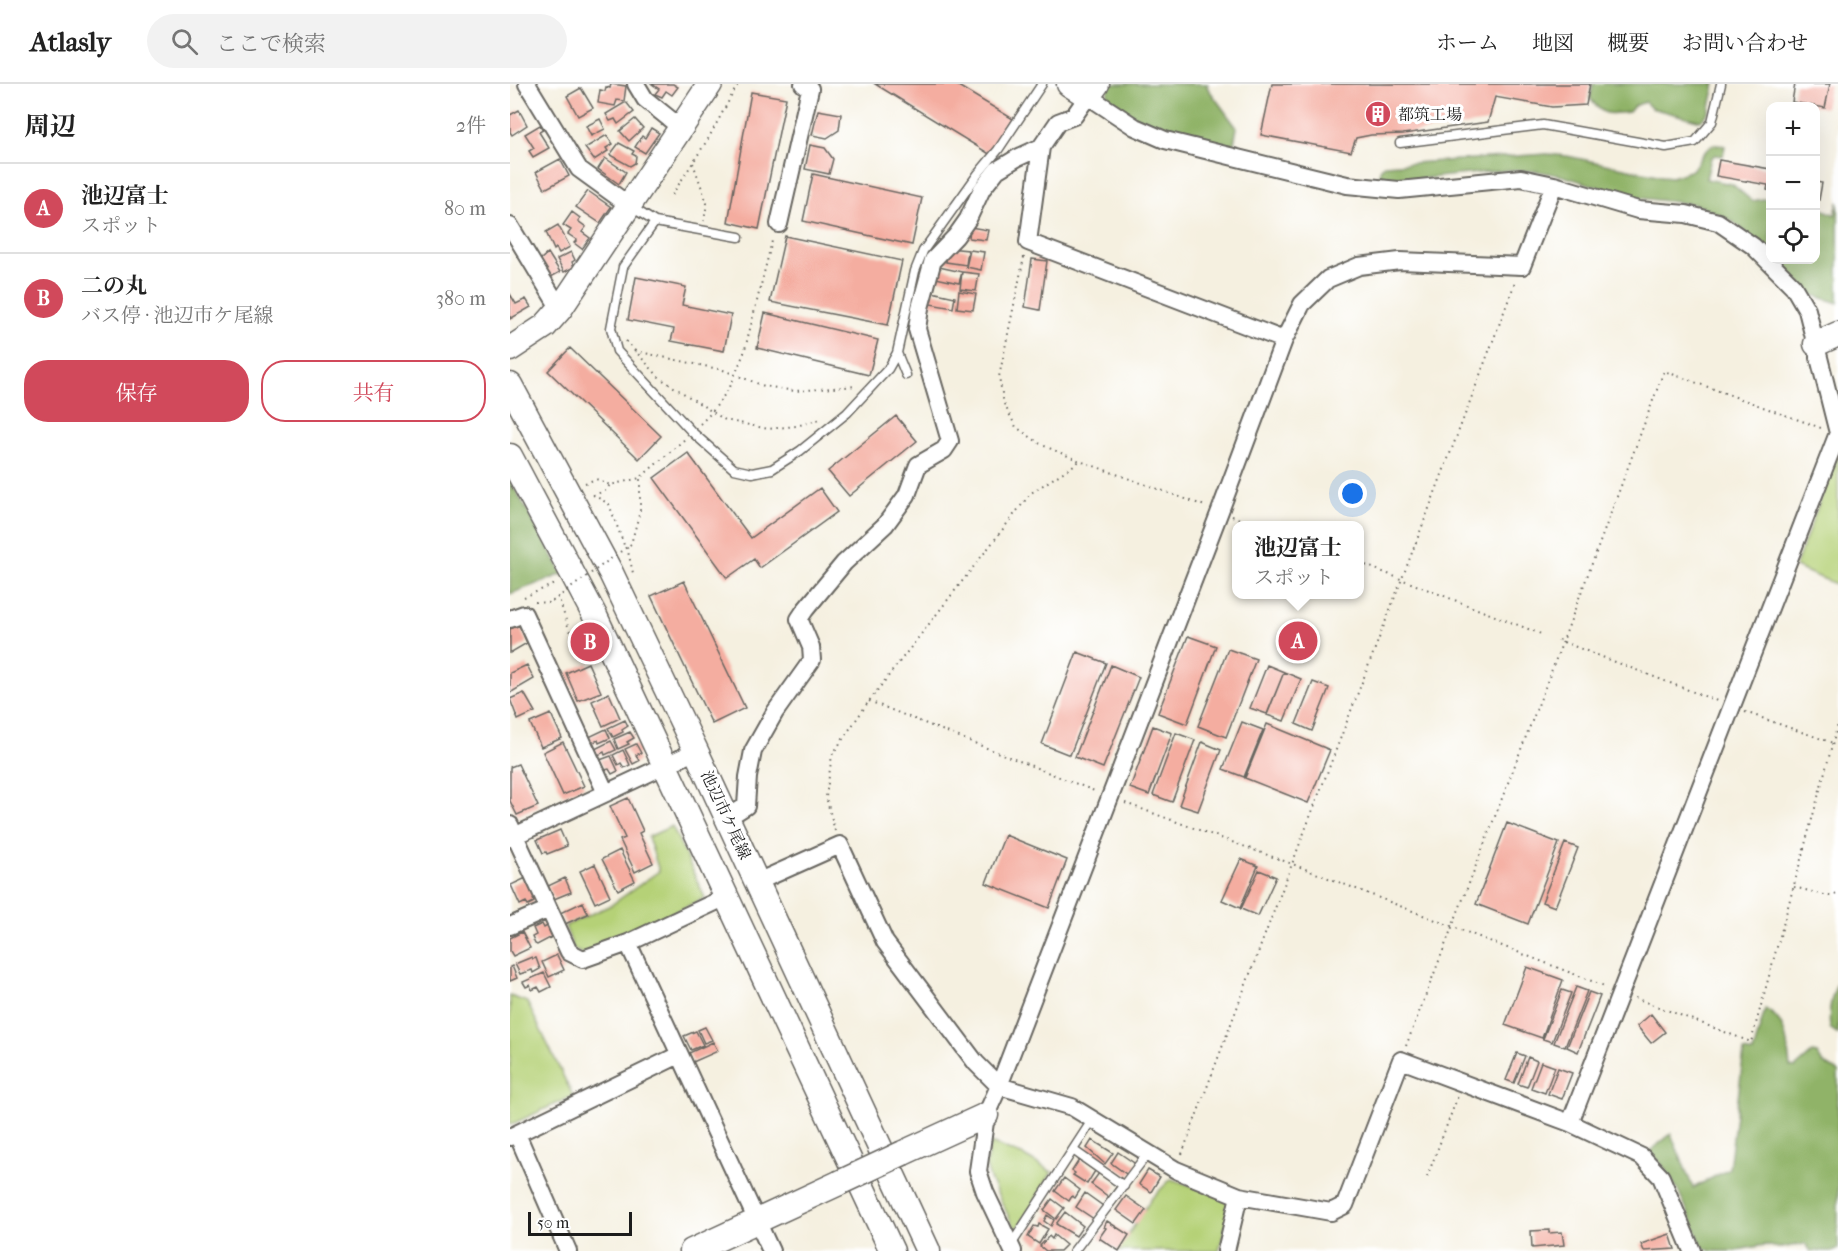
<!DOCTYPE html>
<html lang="ja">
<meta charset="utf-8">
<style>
body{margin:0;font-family:"IM FELL French Canon","Noto Serif JP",serif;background:#f2f2f2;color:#222}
.controls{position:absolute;right:18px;top:18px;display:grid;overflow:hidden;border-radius:12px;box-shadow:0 6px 24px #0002}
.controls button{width:54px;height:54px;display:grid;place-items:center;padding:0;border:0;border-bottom:2px solid #e0e0e0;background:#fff;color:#222;font:30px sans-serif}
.scale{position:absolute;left:18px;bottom:15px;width:104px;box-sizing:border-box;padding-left:6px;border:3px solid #1c1c1c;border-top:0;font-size:16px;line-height:21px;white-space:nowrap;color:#1c1c1c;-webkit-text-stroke:4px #fff;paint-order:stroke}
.you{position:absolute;left:843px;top:410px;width:21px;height:21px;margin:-15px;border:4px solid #fff;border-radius:50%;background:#1a73e8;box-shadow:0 0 0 9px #1a73e833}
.badge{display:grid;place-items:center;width:39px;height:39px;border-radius:50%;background:#d1495b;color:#fff;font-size:20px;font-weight:700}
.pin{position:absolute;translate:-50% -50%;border:3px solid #fff;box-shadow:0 2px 6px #0006}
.popup{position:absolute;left:722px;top:437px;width:132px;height:78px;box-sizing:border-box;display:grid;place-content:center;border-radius:12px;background:#fff;filter:drop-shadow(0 2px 4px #0005);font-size:20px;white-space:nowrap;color:#767676}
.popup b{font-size:22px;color:#222}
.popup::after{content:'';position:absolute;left:50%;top:100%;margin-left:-12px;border:12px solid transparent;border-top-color:#fff}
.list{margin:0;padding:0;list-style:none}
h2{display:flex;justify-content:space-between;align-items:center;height:78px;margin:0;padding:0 24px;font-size:26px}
h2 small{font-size:20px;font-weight:400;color:#767676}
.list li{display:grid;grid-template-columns:39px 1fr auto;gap:18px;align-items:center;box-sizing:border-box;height:90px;padding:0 24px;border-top:2px solid #e0e0e0}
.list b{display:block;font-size:22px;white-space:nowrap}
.list p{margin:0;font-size:20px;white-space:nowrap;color:#767676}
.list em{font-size:20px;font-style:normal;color:#767676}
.actions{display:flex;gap:12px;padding:18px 24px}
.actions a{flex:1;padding:14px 0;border:2px solid #d1495b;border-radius:24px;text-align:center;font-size:21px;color:#d1495b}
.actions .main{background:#d1495b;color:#fff}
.icon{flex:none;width:33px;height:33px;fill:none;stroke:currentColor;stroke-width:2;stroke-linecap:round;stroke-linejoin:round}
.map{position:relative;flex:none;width:1328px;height:1167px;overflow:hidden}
header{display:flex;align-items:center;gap:36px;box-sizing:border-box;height:84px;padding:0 30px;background:#fff;border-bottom:2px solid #e0e0e0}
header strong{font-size:28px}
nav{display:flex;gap:33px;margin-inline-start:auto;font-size:21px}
.search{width:420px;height:54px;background:#f2f2f2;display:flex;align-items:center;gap:15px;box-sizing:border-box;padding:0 21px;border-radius:33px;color:#767676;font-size:22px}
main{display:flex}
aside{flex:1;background:#fff}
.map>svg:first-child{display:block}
.green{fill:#b5d177;stroke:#68764a;stroke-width:1.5}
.forest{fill:#90b368;stroke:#566842;stroke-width:1.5}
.building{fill:#f4ada0}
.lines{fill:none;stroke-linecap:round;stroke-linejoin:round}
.lane-casing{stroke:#686661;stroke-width:11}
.street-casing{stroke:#686661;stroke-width:20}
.secondary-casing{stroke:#686661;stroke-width:27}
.path{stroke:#686661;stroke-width:2;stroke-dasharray:1.5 4.5;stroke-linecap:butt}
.lane{stroke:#fff;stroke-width:8}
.street{stroke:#fff;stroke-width:16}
.secondary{stroke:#fff;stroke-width:24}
.secondary-bridge-casing{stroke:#686661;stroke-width:27;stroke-linecap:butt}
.path-bridge{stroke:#686661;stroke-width:2;stroke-dasharray:1.5 4.5;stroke-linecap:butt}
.secondary-bridge{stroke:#fff;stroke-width:24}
.labels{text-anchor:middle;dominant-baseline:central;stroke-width:6;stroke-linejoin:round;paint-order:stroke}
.poi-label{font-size:16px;fill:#1c1c1c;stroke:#fff;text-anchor:start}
.street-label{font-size:16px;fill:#1c1c1c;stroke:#fff}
</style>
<header>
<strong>Atlasly</strong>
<div class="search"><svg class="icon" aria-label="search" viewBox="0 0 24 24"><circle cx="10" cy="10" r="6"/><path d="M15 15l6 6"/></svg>ここで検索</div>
<nav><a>ホーム</a><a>地図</a><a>概要</a><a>お問い合わせ</a></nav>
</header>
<main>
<aside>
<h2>周辺<small>2件</small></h2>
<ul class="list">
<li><span class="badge">A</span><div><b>池辺富士</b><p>スポット</p></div><em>80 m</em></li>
<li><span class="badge">B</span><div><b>二の丸</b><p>バス停 · 池辺市ケ尾線</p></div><em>380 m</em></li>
</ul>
<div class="actions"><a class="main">保存</a><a>共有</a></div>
</aside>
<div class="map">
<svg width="1328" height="1167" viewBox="0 0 1328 1167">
<rect width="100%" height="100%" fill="#fff"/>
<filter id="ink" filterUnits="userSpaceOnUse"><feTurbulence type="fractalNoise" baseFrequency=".0167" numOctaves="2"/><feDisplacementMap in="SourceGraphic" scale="12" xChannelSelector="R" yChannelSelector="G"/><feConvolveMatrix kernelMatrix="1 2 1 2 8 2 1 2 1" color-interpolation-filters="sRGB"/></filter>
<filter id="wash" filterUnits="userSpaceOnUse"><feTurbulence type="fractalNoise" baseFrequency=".008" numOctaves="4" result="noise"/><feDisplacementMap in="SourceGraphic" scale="24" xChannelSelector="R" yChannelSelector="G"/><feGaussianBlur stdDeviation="1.35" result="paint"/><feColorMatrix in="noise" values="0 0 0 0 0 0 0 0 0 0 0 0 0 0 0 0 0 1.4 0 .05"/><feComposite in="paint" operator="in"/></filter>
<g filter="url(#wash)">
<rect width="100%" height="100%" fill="#f5f0e0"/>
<!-- green -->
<path class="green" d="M1328 369V501L1285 483Z
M162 742 195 814 74 870 64 866 55 842 101 821 149 787 138 753Z
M0 912 17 918 63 1012 0 1041Z
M480 1059 514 1072 542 1088 509 1143H504L480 1095 476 1082Z
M661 1095 718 1114 721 1120 709 1167H608L641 1115Z"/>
<!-- forest -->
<path class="forest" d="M601 0H698L697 3 727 44 723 64 657 46 627 34 597 13 598 5Z
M1083 0H1205L1199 28 1191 37 1141 24 1135 18 1124 22 1119 28C1098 31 1092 32 1080 14Z
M1206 60 1215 62 1213 72 1205 71 1201 74 1196 95 1222 100 1242 117 1260 114V170L1225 139 1204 128 1184 120 1121 113 1053 92 1027 87 1000 86 886 97 870 96V86L874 81 1037 70 1057 72 1152 92 1162 93 1182 86C1190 77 1193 64 1206 60Z
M1328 118V219L1303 211 1267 176H1306V122L1325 131Z
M0 396 53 490 0 510Z
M1328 897V950L1320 944C1318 926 1321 913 1328 897Z
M1255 925C1278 936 1277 961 1280 983L1285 984 1302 969 1307 970 1312 978 1328 988V1165L1321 1167H1300L1295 1160 1269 1164 1255 1161 1222 1167H1202L1193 1164C1179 1130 1166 1094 1140 1067L1161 1050 1183 1104 1219 1085 1234 967 1243 969Z"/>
<g id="blocks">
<!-- building -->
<path class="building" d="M101 0 116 2 114 17 107 16 105 22 88 19 90 6 95 7 96 3 100 4Z
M142 0H163L168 3 162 11 156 7 152 13 145 10 149 5Z
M365 0H445L503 35 481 71Z
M762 0H1080L1076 21 1042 23 985 13 978 38 893 50 861 51 846 54 841 68 751 51Z
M1285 0H1320L1315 24 1282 18Z
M71 4 83 24 68 32 57 12Z
M241 8 276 14 249 145 218 138Z
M116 18 124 28 108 40 105 35 100 37 96 30Z
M9 26 17 41 2 51 0 48V31Z
M308 26 331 30 329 46 317 54 302 51Z
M90 35 95 45 81 52 76 42Z
M125 35 133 44 119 57 110 47Z
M30 41 33 46 29 48 39 64 23 73 19 67 24 64 15 50Z
M141 44 149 49 135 69 125 63 132 52 135 54Z
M97 51 103 60 96 64 98 67 84 76 75 64Z
M109 59 124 67 122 70 126 72 125 79 120 82 100 71Z
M300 61 315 64 323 75 319 90 295 85Z
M95 74 116 88 109 100 88 85Z
M50 75 59 92 35 105 26 88Z
M1209 76 1260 85V107L1257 106 1258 101 1206 92Z
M303 90 412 114 402 161 293 137Z
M1306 98 1312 99 1309 116 1306 115Z
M78 107 101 123 90 139 66 123Z
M62 128 70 134 68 137 76 143 72 148 80 154 72 165 64 159 67 156 58 150 61 146 53 141Z
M48 141 60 163 49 169 46 164 44 166 36 148Z
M460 143 478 146 476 156 459 154Z
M275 152 392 177 378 241 260 218Z
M438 164 458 166 456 181 436 178Z
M460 166 474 168 471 186 456 183Z
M61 168 65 176 62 178 64 183 54 188 47 175Z
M38 169 50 188 41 193 30 176Z
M522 175 537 177 530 226 515 223Z
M429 183 452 188 449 199 426 194Z
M452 188 469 190 466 207 450 205Z
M126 193 176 203 172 221 221 231 214 267 161 257 164 245 118 236Z
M449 207 466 210 463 226 447 224Z
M422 208 445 213 443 224 420 220Z
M0 210 6 220 16 215 21 223 0 235Z
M255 229 368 256 359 291 247 264Z
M60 264 151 352 129 375 38 287Z
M386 332 407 357 339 412 318 387Z
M178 369 241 454 310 404 327 428 250 484 244 475 217 494 144 394Z
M174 497 235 624 202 640 141 512Z
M9 541 17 559 0 569V545Z
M678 552 706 562 677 640 648 629Z
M718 565 746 575 716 653 688 642Z
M567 568 596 579 560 671 532 660Z
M78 579 91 608 68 617 56 589Z
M17 581 24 595 0 609V589Z
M601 581 629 593 593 684 565 673Z
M757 581 774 588 757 630 740 624Z
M774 588 791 595 774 637 757 631Z
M803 598 819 604 802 647 786 640Z
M14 609 25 628 8 636 0 615Z
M99 609 110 634 93 642 82 617Z
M41 630 52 654 31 663 20 639Z
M115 636 118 642 112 646 113 648 103 653 98 644Z
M732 638 753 646 734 693 713 685Z
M757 640 820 666 798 719 735 694Z
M643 642 662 649 639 711 620 704Z
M96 645 100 654 89 659 88 656 82 659 79 653Z
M120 648 124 654 117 658 119 660 108 665 104 655Z
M666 649 685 656 662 718 643 711Z
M101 657 106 666 95 671 94 668 88 671 85 665Z
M53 658 74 702 53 711 33 668Z
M692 658 711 666 688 727 669 721Z
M126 660 131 669 126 671 129 677 123 680 115 665Z
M113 666 120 681 114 684 111 679 108 681 103 671Z
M101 672 108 687 102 690 99 685 95 686 90 676Z
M8 680 28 722 7 731 0 717V683Z
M118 714 133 747 129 749 143 779 125 788 110 756 115 754 100 722Z
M997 739 1049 759 1018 840 966 820Z
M50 746 57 762 37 770 36 768 33 769 27 756Z
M495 751 557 776 539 824 476 799Z
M1055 759 1068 764 1045 823 1032 818Z
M110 766 125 797 108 806 92 775Z
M731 775 748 782 730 824 712 816Z
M85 780 100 812 85 819 70 787Z
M749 786 766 793 748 832 731 825Z
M16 794 25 814 23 815 24 818 18 821 16 818 10 821 1 801Z
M55 794 61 808 44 815 38 802Z
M73 818 78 830 55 840 50 829Z
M32 840 34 844 39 841 44 852 27 861 25 860 22 853 26 851 23 844Z
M12 848 20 864 3 872 0 867V854Z
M47 871 54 886 39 893 32 878Z
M22 873 23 875 26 874 30 885 23 889 22 886 10 890 5 880Z
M2 882 7 894 0 897V883Z
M1017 883 1053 896 1032 954 995 941Z
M34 889 41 903 31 908 28 903 22 906 20 901 16 903 13 898Z
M1066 903 1077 907 1055 963 1044 959Z
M1052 906 1061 909 1042 958 1033 955Z
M1079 908 1090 912 1068 968 1057 963Z
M1141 930 1155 948 1141 959 1127 942Z
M195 943 202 956 194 959 188 946Z
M186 947 193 961 181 966 174 952Z
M203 958 208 967 183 978 179 969Z
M1007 969 1015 972 1004 999 996 996Z
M1018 973 1027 977 1017 1003 1008 1000Z
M1031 978 1045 983 1035 1009 1021 1004Z
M1048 984 1062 989 1052 1015 1038 1010Z
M582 1056 603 1069 595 1080 577 1064Z
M608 1068 627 1081 619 1092 601 1079Z
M569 1076 585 1087 577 1100 563 1091 565 1089 562 1087Z
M638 1086 650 1093 641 1108 629 1100Z
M589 1089 607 1102 599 1113 581 1100Z
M554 1094 570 1106 565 1114 562 1112 559 1117 545 1107Z
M575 1109 593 1122 584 1135 566 1123Z
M616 1112 636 1126 626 1140 606 1126Z
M542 1115 554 1124 546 1135 534 1126Z
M555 1128 573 1142 566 1152 546 1140Z
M537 1131 544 1136 541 1142 534 1137Z
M597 1137 619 1151 609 1167 589 1154 596 1144 594 1143Z
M529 1140 538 1145 529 1160 518 1153 524 1142 528 1143Z
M1039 1146V1149L1052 1148 1054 1161 1022 1164 1021 1147Z
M1160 1150 1165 1165 1134 1167 1131 1160Z
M544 1151 556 1161 550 1167H536L530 1162 539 1152 542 1155Z"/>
</g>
</g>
<g filter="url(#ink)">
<use href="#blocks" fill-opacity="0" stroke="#686661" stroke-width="1.5"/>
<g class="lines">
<!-- lane casing -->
<g class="lane-casing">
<path id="lane" d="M890 59 1033 41 1156 63 1185 58 1202 38 1211 0
M120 122 145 138
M229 153 145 138 113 183 101 244 107 267 182 348 224 385 242 389 262 385 290 367 337 329 378 285 387 269 405 187 413 167 468 90 488 66 532 0
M387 269 396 291
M563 1066 614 1102
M501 1161 583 1035
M564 1167 638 1069"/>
</g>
<!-- street casing -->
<g class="street-casing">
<path id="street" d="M17 0 69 85 120 122
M126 0 135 15 171 44
M269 140 300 5 293 0
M0 142 50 225
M774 256 518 158 531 63 548 38 564 32 578 12 625 43 655 56 837 101 889 106 1011 94 1044 101 1128 126 1176 130 1208 138 1243 162 1283 202 1297 226 1328 349
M0 535 14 530 96 709
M217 734 236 722 238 693 243 667 265 628 302 576 301 563 289 535 295 526 334 479 375 441 397 411 408 381 434 366 440 357 407 245 410 224 423 176 446 152 458 135 472 105 487 86 507 74 531 63
M0 741 39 825 0 842
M0 754 186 667
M247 798 330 761 375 858 466 979 489 1002 562 1023 666 1086 729 1112 821 1128 835 1121 891 976 1060 1039 1132 1073 1151 1093 1182 1167
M216 813 118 859 261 1167
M39 825 59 868 73 875 118 859
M1060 1039 1328 349
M7 1050 58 1167
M0 1053 169 971
M503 1167 475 1108 468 1087 476 1031 489 1002 710 427 774 256 792 220 818 195 849 182 890 177 1012 182 1044 101
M716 1167 729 1112"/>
</g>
<!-- secondary casing -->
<g class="secondary-casing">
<path id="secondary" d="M559 0 578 12 587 0
M1306 260 1328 250
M0 265 35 242 50 225 200 0
M0 301 101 489 186 667 418 1167
M0 372 85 532 382 1167
M393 1069 476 1031
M182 1167 329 1099"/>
</g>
<!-- path -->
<path class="path" d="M183 79 197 119 194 137
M162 111 198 55 228 0
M514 173 489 293 494 320 506 343 532 361 570 377 695 422
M116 257 150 294 215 336 258 345 286 342 311 335
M125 267 213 286 254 302 285 307 347 302
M190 340 202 328 220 303 234 269 263 153
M75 399 86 395 100 401
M83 411 95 407 100 401 130 394 175 355
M83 411 99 420 114 461 117 463 123 489
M722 432 748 442
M850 479 1031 550
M48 512C56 534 61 564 83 575
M14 513 47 499
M25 518 40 519 47 514
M1048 556 1207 617
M359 617 587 708
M1235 628 1323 659
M615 719 785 781 1097 903
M325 747 316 713 322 671 359 617 521 409 570 377
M1284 803 1318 812 1328 810
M1125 914 1241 958 1328 640
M896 962 1053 557 1154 287 1311 344
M672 1070C781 778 896 488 1006 196
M917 1093 948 1012"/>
<!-- lane -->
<use href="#lane" class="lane"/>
<!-- street -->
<use href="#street" class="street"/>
<!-- secondary -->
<use href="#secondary" class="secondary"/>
<!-- secondary-bridge casing -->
<g class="secondary-bridge-casing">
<path id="secondary-bridge" d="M329 1099 393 1069"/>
</g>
<!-- path-bridge -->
<path class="path-bridge" d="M47 514 121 460 130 427V394"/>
<!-- secondary-bridge -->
<use href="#secondary-bridge" class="secondary-bridge"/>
</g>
</g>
<!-- icons -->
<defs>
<g id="building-disc" transform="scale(1.35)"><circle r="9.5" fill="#d1495b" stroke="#fff"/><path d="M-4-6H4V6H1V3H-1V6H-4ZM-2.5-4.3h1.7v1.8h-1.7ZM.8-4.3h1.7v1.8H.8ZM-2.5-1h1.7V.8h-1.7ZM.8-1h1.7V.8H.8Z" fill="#fff"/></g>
</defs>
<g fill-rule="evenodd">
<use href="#building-disc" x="868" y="30"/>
</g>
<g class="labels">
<!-- poi labels -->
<g class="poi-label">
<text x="888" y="30">都筑工場</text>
</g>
<!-- street labels -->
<g class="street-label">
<text transform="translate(216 731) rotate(65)">池辺市ケ尾線</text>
</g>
</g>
</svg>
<div class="controls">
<button>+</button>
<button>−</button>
<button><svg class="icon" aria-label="locate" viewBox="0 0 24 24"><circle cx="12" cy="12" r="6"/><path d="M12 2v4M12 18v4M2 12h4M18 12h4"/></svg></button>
</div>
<div class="scale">50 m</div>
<div class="you"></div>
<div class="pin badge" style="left:788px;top:557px">A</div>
<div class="popup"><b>池辺富士</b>スポット</div>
<div class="pin badge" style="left:80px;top:558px">B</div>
</div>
</main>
